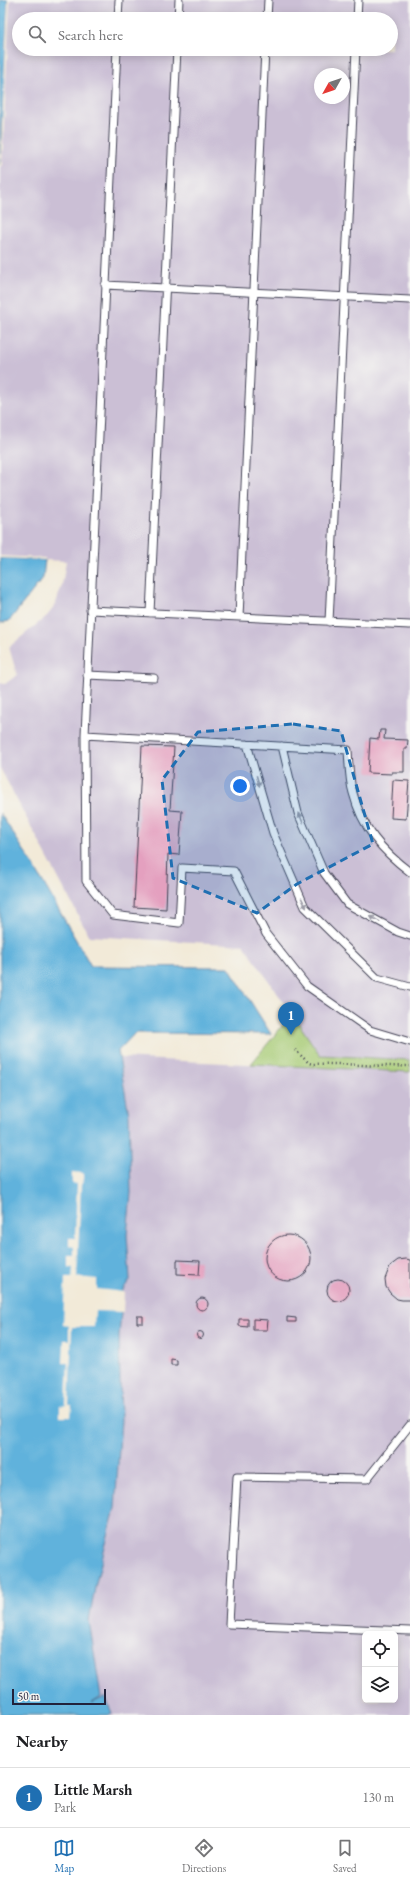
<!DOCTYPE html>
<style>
body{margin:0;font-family:"EB Garamond",serif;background:#f6f6f6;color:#202124}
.controls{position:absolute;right:12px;bottom:12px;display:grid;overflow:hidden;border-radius:6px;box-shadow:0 2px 10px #0003}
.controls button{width:36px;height:36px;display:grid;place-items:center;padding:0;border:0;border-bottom:1px solid #e0e0e0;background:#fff;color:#202124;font:20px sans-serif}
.compass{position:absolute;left:314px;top:68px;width:36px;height:36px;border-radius:50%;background:#fff;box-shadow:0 2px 10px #0003;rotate:230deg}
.scale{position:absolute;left:12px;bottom:10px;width:94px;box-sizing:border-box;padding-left:4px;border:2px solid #22223b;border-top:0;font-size:11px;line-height:14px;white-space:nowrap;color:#22223b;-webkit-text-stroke:3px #f6f6f2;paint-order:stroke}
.you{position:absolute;left:240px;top:786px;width:14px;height:14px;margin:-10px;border:3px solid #fff;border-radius:50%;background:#1a73e8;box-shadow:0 0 0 6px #1a73e833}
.badge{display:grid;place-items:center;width:26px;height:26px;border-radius:50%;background:#1f6fb2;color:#fff;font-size:13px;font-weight:700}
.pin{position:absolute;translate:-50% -33px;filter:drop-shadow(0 1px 2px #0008)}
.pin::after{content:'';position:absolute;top:21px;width:14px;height:12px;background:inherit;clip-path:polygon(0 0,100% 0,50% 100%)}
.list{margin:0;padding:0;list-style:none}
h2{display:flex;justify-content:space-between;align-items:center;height:52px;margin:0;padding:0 16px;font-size:17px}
h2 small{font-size:13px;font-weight:400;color:#757577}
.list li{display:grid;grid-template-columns:26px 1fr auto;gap:12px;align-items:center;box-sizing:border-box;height:60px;padding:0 16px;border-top:1px solid #e0e0e0}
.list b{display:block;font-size:15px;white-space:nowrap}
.list p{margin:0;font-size:13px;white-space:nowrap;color:#757577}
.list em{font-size:13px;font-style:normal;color:#757577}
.icon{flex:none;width:22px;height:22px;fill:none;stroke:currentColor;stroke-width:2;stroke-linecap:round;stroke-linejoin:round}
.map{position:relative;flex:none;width:410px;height:1715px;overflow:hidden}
.search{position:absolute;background:#fff;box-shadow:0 2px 10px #0003;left:12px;right:12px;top:12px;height:44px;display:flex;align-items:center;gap:10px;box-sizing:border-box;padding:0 14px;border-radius:22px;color:#757577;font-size:15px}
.sheet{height:112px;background:#fff}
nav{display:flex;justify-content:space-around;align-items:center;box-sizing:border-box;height:56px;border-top:1px solid #e0e0e0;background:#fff;font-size:11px;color:#757577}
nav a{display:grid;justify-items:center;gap:2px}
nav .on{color:#1f6fb2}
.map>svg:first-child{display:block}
.industrial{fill:#cbbfd5;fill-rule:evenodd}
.green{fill:#a7cb75;stroke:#647658}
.water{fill:#61b2dc;stroke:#426a8c}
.pier{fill:#f2ead8}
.building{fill:#e4a0bf}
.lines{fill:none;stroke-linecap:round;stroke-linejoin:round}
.service-casing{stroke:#414053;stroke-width:9}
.path{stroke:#414053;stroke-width:2.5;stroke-dasharray:1 3;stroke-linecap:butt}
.service{stroke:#fff;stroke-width:7}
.oneway{fill:#9c9ca7}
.marked{fill:#1f6fb2;fill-opacity:0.2;stroke:#1f6fb2;stroke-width:3;stroke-dasharray:8 5;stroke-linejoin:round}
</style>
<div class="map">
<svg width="410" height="1715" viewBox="0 0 410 1715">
<rect width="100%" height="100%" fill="#f6f6f2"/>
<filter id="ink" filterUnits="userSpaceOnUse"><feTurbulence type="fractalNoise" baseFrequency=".025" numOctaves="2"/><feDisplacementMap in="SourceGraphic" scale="8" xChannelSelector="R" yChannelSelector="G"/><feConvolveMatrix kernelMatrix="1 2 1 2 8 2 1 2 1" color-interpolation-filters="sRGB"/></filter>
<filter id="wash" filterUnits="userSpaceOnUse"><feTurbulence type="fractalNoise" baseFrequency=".012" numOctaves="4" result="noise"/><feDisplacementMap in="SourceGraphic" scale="16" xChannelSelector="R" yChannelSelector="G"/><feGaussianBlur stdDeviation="0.9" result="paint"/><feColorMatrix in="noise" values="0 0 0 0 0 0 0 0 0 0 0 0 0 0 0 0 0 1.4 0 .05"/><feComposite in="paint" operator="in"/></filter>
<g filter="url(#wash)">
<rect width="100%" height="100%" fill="#f2ead8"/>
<!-- industrial -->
<path class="industrial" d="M8 0H410V1060L320 1055 244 945 89 936 0 768V683L5 684 17 675 9 647 47 616 55 606 62 585 66 561 0 558V165ZM19 19H391V49H19ZM320 74H344V98H320Z
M120 1058 410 1072V1715H90L92 1702 89 1620 96 1583 115 1508 121 1420 119 1336 123 1289 130 1280 127 1235 131 1193 129 1115ZM365 1634H395V1700H365Z"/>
<!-- green -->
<path class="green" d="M292 1014 320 1055 410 1060V1072L251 1064Z"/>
<!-- water -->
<path class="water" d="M0 0H8L0 165Z
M0 558 45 560 43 578 9 621 0 623Z
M0 813 32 863 91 966 229 967 271 1034 135 1033 118 1051 129 1115 131 1193 127 1235 130 1280 123 1289 119 1336 121 1420 115 1508 96 1583 89 1620 101 1697 92 1703 105 1697 112 1713 108 1715H0Z"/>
<!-- pier -->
<path class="pier" d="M8 0H10L2 165 0 167Z
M0 556 45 558V560L0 558Z
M72 1172 83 1173V1184H81L77 1277 97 1279V1289L124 1292 123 1312 95 1311 94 1327H72L69 1405H72L71 1417H60V1406L66 1405 68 1363H63L64 1340H69V1326L63 1325 65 1278H72L73 1268 68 1267V1255H74V1247L69 1246V1238H75L77 1184 72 1183Z"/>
<g id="blocks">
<!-- building -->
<path class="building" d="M380 730H385L384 739 408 740 407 749H404V772H392V774L368 773 370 738 379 739Z
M142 746 174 747 170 810 182 811 179 855 168 854 166 909 134 907Z
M393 780 409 781 406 819 391 818Z
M265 1258a23 23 0 1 1 46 0a23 23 0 1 1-46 0Z
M406 1259 410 1260V1300H402L397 1299 390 1293 386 1287 385 1279 390 1266 398 1260Z
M177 1260 200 1261 199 1275 177 1274Z
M327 1290a11 11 0 1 1 22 0a11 11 0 1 1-22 0Z
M196 1304a6 6 0 1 1 12 0a6 6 0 1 1-12 0Z
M137 1316H143V1323H137Z
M287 1317 296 1318V1322H287Z
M239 1319H248V1327L239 1326Z
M253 1319 268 1320 267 1330H253Z
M196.5 1335a3.5 3.5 0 1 1 7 0a3.5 3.5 0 1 1-7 0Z
M171 1359 177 1360V1365H171Z"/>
</g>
</g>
<g filter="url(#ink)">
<use href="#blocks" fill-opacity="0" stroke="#414053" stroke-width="1"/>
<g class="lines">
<!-- service casing -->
<g class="service-casing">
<path id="service" d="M118 19 119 0
M178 19 179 0
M267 19 268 0
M357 19 358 0
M117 49 85 735 86 881 113 915 179 923 182 868 234 871 266 934 307 986 370 1030 410 1042
M105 285 410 300
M90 610 410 625
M150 613 177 49
M239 617 265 49
M329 622 356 49
M87 675 154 678
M85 735 348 750C349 764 349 780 353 793 362 828 382 851 410 872
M247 744 273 833 305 907 377 978 410 987
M282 746 298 813 324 873 347 904 398 932 410 936
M410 1425 367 1479 237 1477 229 1624 410 1631"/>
</g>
<!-- path -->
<path class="path" d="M295 1050 309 1063 312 1064C345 1063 377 1067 410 1066"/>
<!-- service -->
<use href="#service" class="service"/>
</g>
<!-- one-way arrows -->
<defs><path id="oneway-solid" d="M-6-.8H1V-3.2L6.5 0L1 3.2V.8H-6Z"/></defs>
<g class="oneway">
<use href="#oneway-solid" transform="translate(258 781) rotate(74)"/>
<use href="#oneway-solid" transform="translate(301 818) rotate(-112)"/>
<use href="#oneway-solid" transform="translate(304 903) rotate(63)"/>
<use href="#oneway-solid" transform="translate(375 919) rotate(-151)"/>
</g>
</g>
<!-- marked area -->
<path class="marked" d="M293 724 341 731 373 844 297 884 257 913 173 878 162 780 198 732Z"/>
</svg>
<div class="controls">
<button><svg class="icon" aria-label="locate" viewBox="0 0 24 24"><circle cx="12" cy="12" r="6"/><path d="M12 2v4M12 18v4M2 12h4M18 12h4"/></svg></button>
<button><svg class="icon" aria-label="layers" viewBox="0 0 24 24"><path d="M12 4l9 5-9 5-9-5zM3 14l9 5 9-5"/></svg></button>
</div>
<svg class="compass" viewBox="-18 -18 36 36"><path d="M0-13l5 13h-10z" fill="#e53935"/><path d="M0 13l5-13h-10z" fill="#757577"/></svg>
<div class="scale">50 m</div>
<div class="you"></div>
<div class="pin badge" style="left:291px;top:1035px">1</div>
<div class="search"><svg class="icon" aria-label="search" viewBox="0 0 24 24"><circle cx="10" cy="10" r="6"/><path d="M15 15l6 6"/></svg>Search here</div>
</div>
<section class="sheet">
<h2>Nearby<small></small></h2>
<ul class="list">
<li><span class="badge">1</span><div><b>Little Marsh</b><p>Park</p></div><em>130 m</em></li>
</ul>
</section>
<nav>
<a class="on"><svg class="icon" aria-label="map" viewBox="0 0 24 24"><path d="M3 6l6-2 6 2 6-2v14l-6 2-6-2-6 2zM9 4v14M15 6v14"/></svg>Map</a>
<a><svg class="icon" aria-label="directions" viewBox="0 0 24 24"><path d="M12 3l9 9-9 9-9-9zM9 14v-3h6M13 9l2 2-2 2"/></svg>Directions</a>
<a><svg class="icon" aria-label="saved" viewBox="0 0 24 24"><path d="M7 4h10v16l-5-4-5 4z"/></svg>Saved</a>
</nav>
